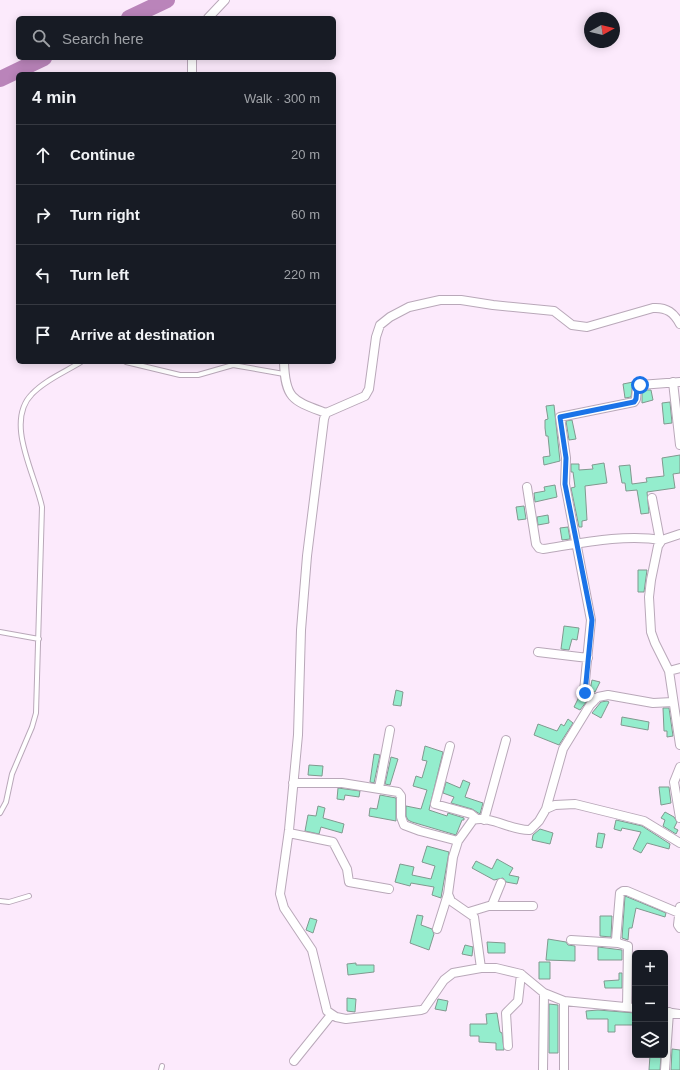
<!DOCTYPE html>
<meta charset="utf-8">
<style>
body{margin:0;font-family:Helvetica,sans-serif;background:#242831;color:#f1f3f6}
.controls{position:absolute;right:12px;bottom:12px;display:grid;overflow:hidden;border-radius:6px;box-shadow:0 2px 10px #0003}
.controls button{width:36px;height:36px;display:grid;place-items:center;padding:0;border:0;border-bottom:1px solid #363941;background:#171b24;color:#f1f3f6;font:20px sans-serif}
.compass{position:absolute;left:584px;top:12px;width:36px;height:36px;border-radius:50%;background:#171b24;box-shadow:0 2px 10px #0003;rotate:82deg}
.stop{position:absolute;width:12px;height:12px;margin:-9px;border:3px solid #1a73e8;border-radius:50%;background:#fff}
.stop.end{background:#1a73e8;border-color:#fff;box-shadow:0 1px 4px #0008}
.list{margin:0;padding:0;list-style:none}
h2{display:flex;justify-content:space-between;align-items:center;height:52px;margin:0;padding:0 16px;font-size:17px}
h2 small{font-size:13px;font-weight:400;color:#9ea1a6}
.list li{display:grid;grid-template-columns:26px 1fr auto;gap:12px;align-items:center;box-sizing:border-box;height:60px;padding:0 16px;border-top:1px solid #363941}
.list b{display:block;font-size:15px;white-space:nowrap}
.list em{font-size:13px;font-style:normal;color:#9ea1a6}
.icon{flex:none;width:22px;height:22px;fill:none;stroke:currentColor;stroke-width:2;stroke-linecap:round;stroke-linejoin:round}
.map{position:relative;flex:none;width:680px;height:1070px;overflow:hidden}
.search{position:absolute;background:#171b24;box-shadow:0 2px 10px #0003;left:16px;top:16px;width:320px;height:44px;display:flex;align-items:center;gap:10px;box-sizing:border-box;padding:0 14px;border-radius:6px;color:#9ea1a6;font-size:15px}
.panel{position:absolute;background:#171b24;box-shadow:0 2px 10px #0003;left:16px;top:72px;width:320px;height:292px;border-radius:6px}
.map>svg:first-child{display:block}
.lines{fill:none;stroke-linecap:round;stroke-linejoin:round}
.river{stroke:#ba84ba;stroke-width:16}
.building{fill:#94edcd;stroke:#81998f}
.lane-casing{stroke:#b9a8b9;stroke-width:6}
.street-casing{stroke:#b9a8b9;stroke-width:10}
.lane{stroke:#fff;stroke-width:4}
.street{stroke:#fff;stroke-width:8}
.route{stroke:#1a73e8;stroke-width:5}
</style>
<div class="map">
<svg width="680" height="1070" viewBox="0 0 680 1070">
<rect width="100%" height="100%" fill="#fceafc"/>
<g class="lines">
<!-- river -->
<path class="river" d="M129 18 167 0
M0 79 44 58"/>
</g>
<!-- building -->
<path class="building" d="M633 382 631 397 625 398 623 384Z
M642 390H651L653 400 642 403Z
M670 402 672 423 664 424 662 403Z
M554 405 560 461 544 465 543 457 550 456 548 436H546L545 428V420L548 419 546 406Z
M572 420 576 439 569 440 566 421Z
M680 455V473L673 474 675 488 647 492 649 513 641 514 637 490 626 491 625 483H622L619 466 630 465 632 484 647 482 646 478 664 476 662 458Z
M604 463 607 483 585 486 587 520 582 521V527H579L571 488 575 487 573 472H571V464H579V470L593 469 592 465Z
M555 485 557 497 535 502 534 493 545 491 544 487Z
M524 506 526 519 518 520 516 507Z
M548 515 549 523 538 525 537 517Z
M568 527 570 539 562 540 560 528Z
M638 570H647L644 592H638Z
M564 626 579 628 577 640 572 639 569 650 561 649Z
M592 680 600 682 595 692 590 690Z
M396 690 403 692 401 706 393 705Z
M580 695 587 701 580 710 574 707Z
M607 701 609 702 601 718 592 713 601 702Z
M663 708H669L673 736 667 737V731H664Z
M622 717 649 722 648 730 621 725Z
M568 719 573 723 559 745 534 735 538 724 557 731 561 724 564 726Z
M425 746 443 752 429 810 447 816 448 813 464 818V820H462L456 835 412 822 408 820 406 816V806L421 809 427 790 413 786 416 776 422 778 427 761 422 760Z
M374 754 380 755 374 783 370 782Z
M391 757 398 759 390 785 385 784Z
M309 765 323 766 322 776 308 775Z
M463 780 470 783 465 797 483 803 480 814 472 809 451 803 454 797 443 793 446 782 460 788Z
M659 787H669L671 803 661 805Z
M338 788 360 791 359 797 345 795 344 800 337 799Z
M380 795 396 798V821L369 816 370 808 377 809Z
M318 806 325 808 323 818 344 824 342 833 321 827 319 834 305 831 308 815 316 816Z
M665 812 674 817 677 822 674 828 678 830 676 834 663 826 665 820 661 818Z
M616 820 642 826 670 844 669 849 647 843 641 853 633 849 641 832 622 828 621 831 614 829Z
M540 829 553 833 550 844 532 840 533 835Z
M598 833 605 834 602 848 596 847Z
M427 846 449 852 441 898 432 895 434 887 411 883 410 886 395 882 400 864 414 867 412 875 431 879 435 866 422 862Z
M497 859 513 868 509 875 519 877 517 884 506 882 503 878 494 880 472 868 476 861 492 869Z
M625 896 666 913 665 917 636 908 632 928H629L628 940 622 938Z
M417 915 423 916 421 925 432 929 434 934 429 950 410 943Z
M600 916H612L611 937 600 936Z
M310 918 317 920 313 933 306 930Z
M548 939 566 942 568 945 575 946V961L546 960Z
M487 942 505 943V953H488Z
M465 945 473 947 472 956 462 954Z
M598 947 622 950V960H598Z
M539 962H550V979H539Z
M356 963V965H374V972L348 975 347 964Z
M619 973H622V988H605L604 981 619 980Z
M347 998 356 999 355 1012 347 1011Z
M438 999 448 1001 446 1011 435 1009Z
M549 1004 558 1005V1053H549Z
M598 1010 635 1013V1025H615V1032H608V1019H587L586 1011Z
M497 1013 500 1032 502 1033 504 1050H496V1043L479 1042V1036H470V1024H487L486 1014Z
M672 1049 680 1050V1070H671Z
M650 1055H661L660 1070H649Z"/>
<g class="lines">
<!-- lane casing -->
<g class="lane-casing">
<path id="lane" d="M126 362 180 375H198L233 365 284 374
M0 632 39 639
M0 813 6 802 12 774 32 727 36 713 42 507C36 476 4 422 32 394 45 380 65 372 81 362
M0 901 9 902 29 896
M161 1070 162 1066"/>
</g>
<!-- street casing -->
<g class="street-casing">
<path id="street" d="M208 18 225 0
M192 58V74
M284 362C285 400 294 401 326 413
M673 382 680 445
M527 487 536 544 539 548 543 549C582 543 623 534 662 540
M652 498 660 540
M680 534 662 540 658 546 651 580 649 597 651 632 655 643 669 671 680 745
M538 652 588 658
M669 671 680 668
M596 699 586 694 584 691 591 620 565 484 566 458 560 417 634 402 636 399 637 387 640 385 680 382
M450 746 435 804 471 814 477 819
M680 767 674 782 680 818
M293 783H342L398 792 401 796V817L404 825 420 831 458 841
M379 788 390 730
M546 809 563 749 590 705 598 697 608 695 653 703 673 702
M484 820 506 740
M289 833 333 842 347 869 349 882 389 889
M491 906H533
M680 907 678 925 680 928
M469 912 492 905 501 883
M437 929 448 894
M571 940 618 943
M481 968 474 917 451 901 448 894 453 857 458 841 473 820C491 815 511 831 530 830L539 821 546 809 555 805 575 804 644 821 680 843
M564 1001V1070
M627 1007 628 946 618 943 616 940 620 893 623 891H627L679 913
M635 1008 564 1001 544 993 521 974 496 968H481L453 973 444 980 424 1009 421 1010 346 1019 336 1017 327 1011 312 950 284 908 280 894 289 830 298 735 301 630 307 556 324 419 326 413 365 396 369 389 376 337 380 325 390 317 409 307 440 300H461L493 305 554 311 572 325 587 327 653 308C667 307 674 313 680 324
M665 1012 680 1014
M508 1046 506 1013 518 1001 521 974
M294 1061 331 1015
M543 1070 544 993
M665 1070 669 1012"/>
</g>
<!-- lane -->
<use href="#lane" class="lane"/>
<!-- street -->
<use href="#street" class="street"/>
</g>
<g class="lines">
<!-- route -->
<path class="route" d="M585 693 592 620 565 484 566 458 560 417 634 402 636 399 637 387 640 385"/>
</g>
</svg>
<div class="controls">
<button>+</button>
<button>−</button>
<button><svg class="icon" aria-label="layers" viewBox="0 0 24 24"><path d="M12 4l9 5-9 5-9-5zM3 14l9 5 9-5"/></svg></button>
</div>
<svg class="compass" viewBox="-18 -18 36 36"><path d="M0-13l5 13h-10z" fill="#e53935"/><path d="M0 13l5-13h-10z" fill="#9ea1a6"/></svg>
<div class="stop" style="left:640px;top:385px"></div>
<div class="stop end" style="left:585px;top:693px"></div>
<div class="search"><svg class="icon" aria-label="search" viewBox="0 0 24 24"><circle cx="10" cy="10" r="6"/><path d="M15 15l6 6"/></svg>Search here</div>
<section class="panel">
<h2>4 min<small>Walk · 300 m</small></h2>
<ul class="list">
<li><svg class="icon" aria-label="ahead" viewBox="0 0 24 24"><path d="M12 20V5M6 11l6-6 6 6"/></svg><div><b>Continue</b></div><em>20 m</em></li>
<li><svg class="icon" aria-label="right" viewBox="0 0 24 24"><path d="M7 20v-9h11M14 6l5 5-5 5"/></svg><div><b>Turn right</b></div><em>60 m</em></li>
<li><svg class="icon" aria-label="left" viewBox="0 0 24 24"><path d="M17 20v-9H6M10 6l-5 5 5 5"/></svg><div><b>Turn left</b></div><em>220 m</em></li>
<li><svg class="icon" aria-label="arrive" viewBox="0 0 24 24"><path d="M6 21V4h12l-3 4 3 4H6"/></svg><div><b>Arrive at destination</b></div></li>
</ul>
</section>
</div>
